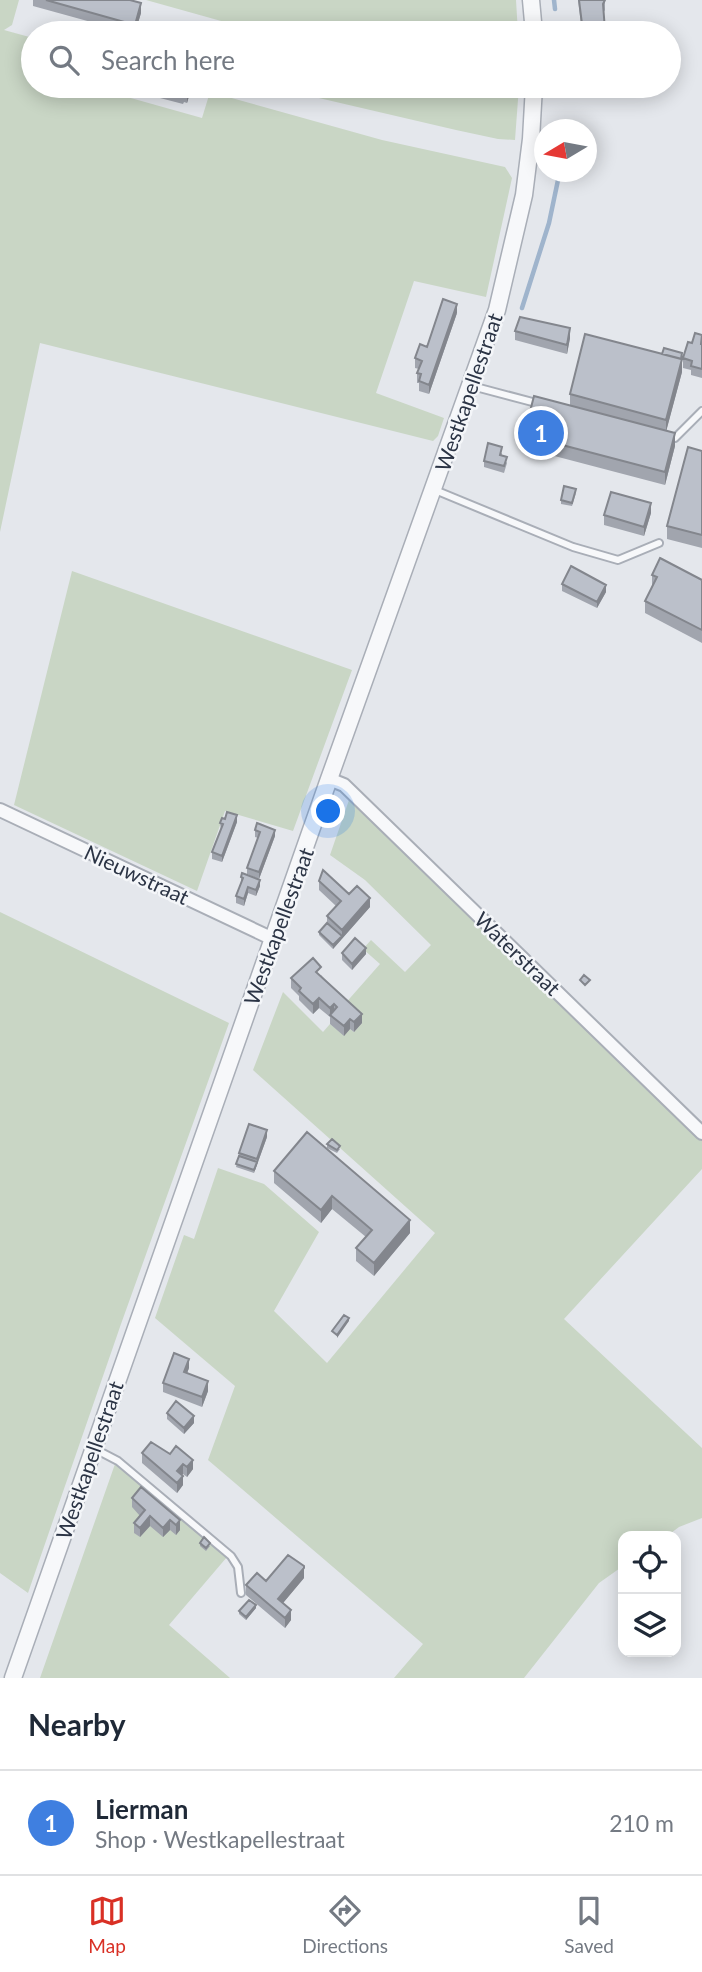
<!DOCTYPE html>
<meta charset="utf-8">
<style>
body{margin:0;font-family:Lato,sans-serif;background:#f6f6f7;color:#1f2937}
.controls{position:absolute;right:21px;bottom:21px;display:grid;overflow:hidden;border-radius:14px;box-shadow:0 4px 18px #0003}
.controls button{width:63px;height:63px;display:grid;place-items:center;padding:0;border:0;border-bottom:2px solid #e0e1e3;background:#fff;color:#1f2937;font:35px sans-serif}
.compass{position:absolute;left:534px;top:119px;width:63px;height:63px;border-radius:50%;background:#fff;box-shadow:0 4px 18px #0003;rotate:260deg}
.you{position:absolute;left:329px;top:812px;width:24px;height:24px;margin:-18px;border:5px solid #fff;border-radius:50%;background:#1a73e8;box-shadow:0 0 0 10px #1a73e833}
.badge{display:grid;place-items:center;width:46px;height:46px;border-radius:50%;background:#d93025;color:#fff;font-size:23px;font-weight:700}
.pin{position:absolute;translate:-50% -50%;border:4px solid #fff;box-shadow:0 2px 7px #0006}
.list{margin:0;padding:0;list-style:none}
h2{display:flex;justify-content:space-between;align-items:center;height:91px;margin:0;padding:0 28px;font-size:30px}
h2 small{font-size:23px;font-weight:400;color:#747a83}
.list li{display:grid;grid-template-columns:46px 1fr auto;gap:21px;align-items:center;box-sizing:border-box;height:105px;padding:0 28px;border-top:2px solid #e0e1e3}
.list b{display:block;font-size:26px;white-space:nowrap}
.list p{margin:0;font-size:23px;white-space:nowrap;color:#747a83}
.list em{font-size:23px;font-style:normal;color:#747a83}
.icon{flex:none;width:38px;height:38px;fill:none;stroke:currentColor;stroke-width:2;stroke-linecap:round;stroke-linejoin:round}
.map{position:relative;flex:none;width:702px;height:1678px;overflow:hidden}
.search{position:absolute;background:#fff;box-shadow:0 4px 18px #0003;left:21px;right:21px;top:21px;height:77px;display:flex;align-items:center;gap:18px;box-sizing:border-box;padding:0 24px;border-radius:38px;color:#747a83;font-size:26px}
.sheet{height:196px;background:#fff}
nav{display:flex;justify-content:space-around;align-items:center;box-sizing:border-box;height:98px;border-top:2px solid #e0e1e3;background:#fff;font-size:19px;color:#747a83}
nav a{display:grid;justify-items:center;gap:4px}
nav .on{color:#d93025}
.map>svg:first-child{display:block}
.green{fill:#c9d6c5}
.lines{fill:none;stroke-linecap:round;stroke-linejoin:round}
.stream{stroke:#9fb4cc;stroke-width:4.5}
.service-casing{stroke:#a9aeb7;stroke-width:10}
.minor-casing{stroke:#a9aeb7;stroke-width:16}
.tertiary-casing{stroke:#a9aeb7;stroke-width:19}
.service{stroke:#f7f8fa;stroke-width:6}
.minor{stroke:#f7f8fa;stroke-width:12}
.tertiary{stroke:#f7f8fa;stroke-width:16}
.wall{fill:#a1a5ae}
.shaded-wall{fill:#83868d}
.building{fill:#bbc0ca;stroke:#83868d;stroke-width:2}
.labels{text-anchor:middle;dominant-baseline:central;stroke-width:5;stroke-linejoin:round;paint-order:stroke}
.street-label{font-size:21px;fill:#2b3445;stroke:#f4f6f9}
</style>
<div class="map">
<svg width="702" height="1678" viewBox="0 0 702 1678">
<rect width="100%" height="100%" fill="#e4e7ec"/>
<!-- green -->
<path class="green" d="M0 0H19L12 25 4 30 33 38V86H88L202 118 210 92 382 140 505 167 512 178 486 297 414 281 376 393 444 418 438 436 433 441 40 343 0 532Z
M146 0H516L518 33H264Z
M309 86H519L515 140 498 139 456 130 306 95Z
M72 571 352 670 293 831 225 811 197 891 14 805Z
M349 800 702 1135V1169L564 1319 702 1448V1518L679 1527 667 1536H623V1566L599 1583 524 1678H394L423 1644 208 1460 235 1386 155 1318 184 1235 194 1239 218 1168 264 1184 319 1232 274 1311 327 1363 435 1233 253 1070 283 992 323 1032 330 1024 344 1035 350 1029 354 1032 362 1023 343 1006 380 964 363 949 371 940 405 972 431 945 365 880 330 855Z
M0 912 229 1023 121 1324 28 1593 0 1573Z
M115 1464 227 1557 169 1625 230 1678H40Z"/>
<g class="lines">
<!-- stream -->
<path class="stream" d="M554 0 555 9
M522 308 549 223 558 180"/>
<!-- service casing -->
<g class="service-casing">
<path id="service" d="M472 386 540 404
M669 436 675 438 702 411
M435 490 573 547 618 560 659 543
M95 1449 118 1461 231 1556 238 1567 241 1593"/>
</g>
<!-- minor casing -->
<g class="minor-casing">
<path id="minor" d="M329 779 344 785 702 1133
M0 810 273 939"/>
</g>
<!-- tertiary casing -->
<g class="tertiary-casing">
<path id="tertiary" d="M531 0 534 33
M13 1678 329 779 497 310 524 195 531 139 534 86"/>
</g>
<!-- service -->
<use href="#service" class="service"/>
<!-- minor -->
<use href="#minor" class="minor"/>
<!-- tertiary -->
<use href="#tertiary" class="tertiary"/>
</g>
<!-- wall -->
<path class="wall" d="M33 0H130L141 13 135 33H131L33 6Z
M578 0H605V10L603 13 605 33H582Z
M114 86H191V89L187 103 184 102 183 104Z
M225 86H246L244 91Z
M457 313 429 394 419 391V383H417V373L419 369 415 368V358Z
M515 331 570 338 567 354 515 340Z
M702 335V378L691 375V370L683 368V358L692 343Z
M682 353V372L666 431 675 446 665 485 524 448V435L570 405V394L662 354Z
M702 451V548L667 539V526Z
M502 453V455L507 463 504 473 484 467V461Z
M576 493 572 506 561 504V500Z
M651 513 644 536 604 525V515Z
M652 575 702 580V643L645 613V601L652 587Z
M562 584 606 592 597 608 562 591Z
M225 819 237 822 222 862 212 859V852L221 830 220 823Z
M255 830 275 836 259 879 247 874V868L258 838 255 837Z
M241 877 260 886 256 896 248 893 244 906 236 903V896L241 883Z
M319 881 349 894 370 907 333 949 319 935V932L327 923V916L336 906 319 890Z
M342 953 366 954 352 970 342 960Z
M321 975 362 1023 354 1032 350 1029 344 1036 330 1024V1017L319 1008 313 1014 299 1000V996L291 988V978Z
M307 1132 410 1233 374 1276 356 1261V1248L366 1237 332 1209 321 1223 274 1183V1171Z
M267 1137 254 1173 236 1167 239 1153Z
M327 1144 340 1149 337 1153 327 1148Z
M189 1368 187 1373 208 1391 202 1407 163 1392V1383Z
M167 1413 194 1423 184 1434 167 1419Z
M151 1442 193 1469 187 1477 183 1474 182 1475 183 1485 177 1493 142 1463V1453Z
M141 1487 180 1530 176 1535 170 1530 163 1537 150 1526 140 1537 134 1533V1523L140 1516 132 1507V1498Z
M200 1543 210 1546 206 1551 200 1546Z
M304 1578 283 1603 291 1620 285 1628 246 1595V1585L266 1581Z
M256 1608 246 1620 239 1614V1611Z"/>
<!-- shaded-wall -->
<path class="shaded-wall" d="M141 3V13L135 33V25Z
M189 86H191V89L187 103V93Z
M457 304V313L429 394V385Z
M570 328V338L567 354V345Z
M682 353V372L666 432V420Z
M675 433V446L665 485V472Z
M651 503V513L644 536V527Z
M606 585V592L597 608V602Z
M237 815V822L222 862V856Z
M275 830V836L259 879V872Z
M260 880V886L256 896V890Z
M248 887V893L244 906V899Z
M370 898V907L333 949V945L342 936V930Z
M366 948V954L352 970V964Z
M319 998V1008L313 1014V1004Z
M334 1004V1014L330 1015V1017V1008Z
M362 1014V1023L354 1032V1022Z
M350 1019V1029L344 1036V1026Z
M267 1130V1137L254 1173 257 1159Z
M332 1196V1209L321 1223V1210Z
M410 1220V1233L374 1276V1263Z
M349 1318V1321L337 1338V1335Z
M189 1359V1368L184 1381V1372Z
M208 1381V1391L202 1407V1397Z
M194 1416V1423L184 1434V1428Z
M193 1460V1469L187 1477V1467Z
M183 1464V1474L177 1481V1471Z
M183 1476V1485L177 1493V1483Z
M150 1516V1526L140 1537V1528Z
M170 1520V1530L163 1537V1528Z
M180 1520V1530L176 1535V1525Z
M304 1568V1578L278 1609V1599Z
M256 1605V1608L246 1620V1617Z
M291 1610V1620L285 1628V1618Z"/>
<!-- building -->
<path class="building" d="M46 0H130L141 3 135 25Z
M579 0H605L603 4 605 30 583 32Z
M150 86H189L187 93 184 92 183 95Z
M443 299 457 304 429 385 419 381 421 374 417 373 422 361 415 358 420 344 427 347Z
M520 317 570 328 567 345 515 331Z
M695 333 702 335 701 344H702V369L691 366 692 361 683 358 688 342 692 343Z
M585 334 682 359 666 420 570 394Z
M664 348 682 353 681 359 662 354Z
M534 396 675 433 665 472 524 435Z
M488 443 502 447 500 455 507 457 504 466 484 461Z
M688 447 702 451V535L667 526Z
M564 486 576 489 572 503 561 500Z
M611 492 651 503 644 527 604 515Z
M660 558 702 580V630L645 601 657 577 652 575Z
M571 566 606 585 597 602 562 584Z
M227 812 237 815 222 856 212 852 223 824 220 823 222 818 225 819Z
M257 823 275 830 259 872 247 868 260 832 255 830Z
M323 870 349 894 357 886 370 898 342 930 327 916 341 901 319 881Z
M242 873 260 880 256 890 248 887 244 899 236 896 243 878 241 877Z
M327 923 342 936 333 945 319 932Z
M355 938 366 948 352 964 342 953Z
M313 958 321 967 316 972 362 1014 354 1022 350 1019 344 1026 330 1015 337 1007 334 1004 330 1008 319 998 313 1004 299 991 301 988 291 978Z
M584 975 590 980 585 985 580 980Z
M249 1124 267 1130 257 1159 239 1153Z
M307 1132 410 1220 374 1263 356 1248 372 1230 332 1196 321 1210 274 1171Z
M332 1139 340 1146 337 1150 327 1144Z
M239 1156 257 1162 254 1170 236 1164Z
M344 1315 349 1318 337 1335 332 1331Z
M174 1353 189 1359 184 1372 208 1381 202 1397 163 1383Z
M176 1401 194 1416 184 1428 167 1413Z
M151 1442 170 1454 176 1446 193 1460 187 1467 183 1464 177 1471 183 1476 177 1483 142 1453Z
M141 1487 180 1520 176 1525 170 1520 163 1528 150 1516 140 1528 134 1523 145 1510 132 1498Z
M204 1537 210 1543 206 1548 200 1543Z
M288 1555 304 1566V1568L278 1599 291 1610 285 1618 246 1585 257 1573 266 1581Z
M249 1600 256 1605 246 1617 239 1611Z"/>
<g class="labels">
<!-- street labels -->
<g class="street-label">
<text transform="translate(468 392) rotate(-71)">Westkapellestraat</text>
<text transform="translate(137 874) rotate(25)">Nieuwstraat</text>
<text transform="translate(278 926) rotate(-70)">Westkapellestraat</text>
<text transform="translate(518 953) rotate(44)">Waterstraat</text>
<text transform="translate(89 1460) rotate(-71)">Westkapellestraat</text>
</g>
</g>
</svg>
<div class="controls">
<button><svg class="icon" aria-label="locate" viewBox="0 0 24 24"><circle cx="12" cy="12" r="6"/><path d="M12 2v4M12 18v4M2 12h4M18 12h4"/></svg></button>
<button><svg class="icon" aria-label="layers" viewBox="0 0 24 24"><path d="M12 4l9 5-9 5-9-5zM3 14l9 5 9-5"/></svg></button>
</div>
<svg class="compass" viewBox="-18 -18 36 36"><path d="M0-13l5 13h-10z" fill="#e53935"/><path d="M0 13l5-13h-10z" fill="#747a83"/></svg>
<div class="you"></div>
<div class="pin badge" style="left:541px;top:433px;background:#3f7fe0">1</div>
<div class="search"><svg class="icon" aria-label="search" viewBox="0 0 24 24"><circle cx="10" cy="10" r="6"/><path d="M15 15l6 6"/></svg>Search here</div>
</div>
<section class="sheet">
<h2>Nearby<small></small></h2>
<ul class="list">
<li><span class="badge" style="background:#3f7fe0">1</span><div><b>Lierman</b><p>Shop · Westkapellestraat</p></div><em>210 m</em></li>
</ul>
</section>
<nav>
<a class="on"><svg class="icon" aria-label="map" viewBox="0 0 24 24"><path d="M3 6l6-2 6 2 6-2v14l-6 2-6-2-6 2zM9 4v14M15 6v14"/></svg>Map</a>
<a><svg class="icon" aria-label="directions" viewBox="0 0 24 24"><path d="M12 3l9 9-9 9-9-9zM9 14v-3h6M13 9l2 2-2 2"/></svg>Directions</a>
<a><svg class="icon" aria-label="saved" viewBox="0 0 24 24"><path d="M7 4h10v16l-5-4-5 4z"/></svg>Saved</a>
</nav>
